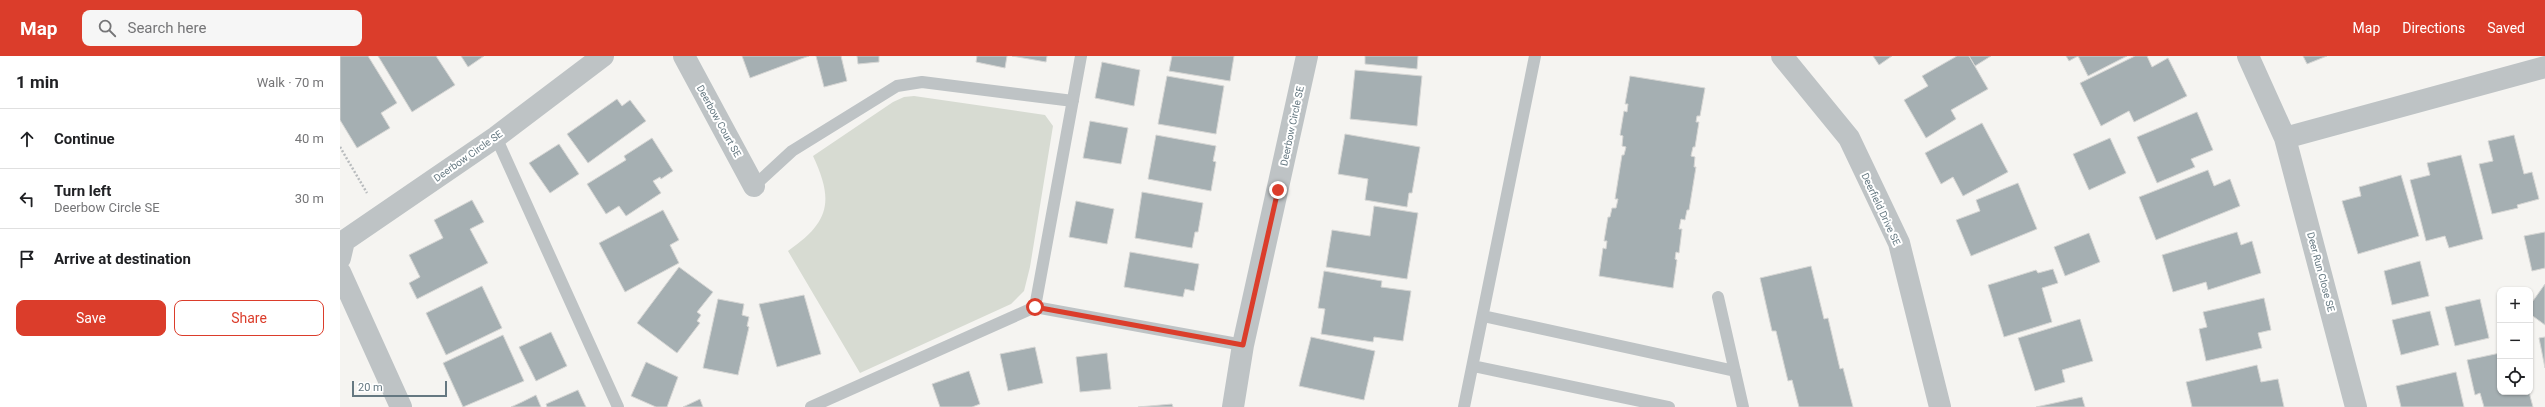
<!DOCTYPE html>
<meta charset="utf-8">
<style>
body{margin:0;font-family:Roboto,sans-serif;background:#f6f6f6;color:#202124}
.controls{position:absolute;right:12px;bottom:12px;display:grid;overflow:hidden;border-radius:8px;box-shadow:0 1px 3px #0004}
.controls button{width:36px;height:36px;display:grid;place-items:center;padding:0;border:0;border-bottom:1px solid #e0e0e0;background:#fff;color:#202124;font:20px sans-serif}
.scale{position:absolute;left:12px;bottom:10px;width:95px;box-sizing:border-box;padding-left:4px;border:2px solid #657881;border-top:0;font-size:11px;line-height:14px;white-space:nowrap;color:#657881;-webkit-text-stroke:3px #fff;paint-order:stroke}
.stop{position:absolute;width:12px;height:12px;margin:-9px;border:3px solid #db3d2b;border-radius:50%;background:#fff}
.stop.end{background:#db3d2b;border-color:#fff;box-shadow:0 1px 4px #0008}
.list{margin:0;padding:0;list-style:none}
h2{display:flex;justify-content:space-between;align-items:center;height:52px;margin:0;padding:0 16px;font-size:17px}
h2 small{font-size:13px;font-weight:400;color:#757577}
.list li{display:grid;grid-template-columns:26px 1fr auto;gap:12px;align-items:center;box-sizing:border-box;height:60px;padding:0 16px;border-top:1px solid #e0e0e0}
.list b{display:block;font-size:15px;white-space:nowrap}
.list p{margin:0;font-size:13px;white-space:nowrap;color:#757577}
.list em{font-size:13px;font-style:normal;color:#757577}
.actions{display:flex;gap:8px;padding:12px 16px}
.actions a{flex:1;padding:9px 0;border:1px solid #db3d2b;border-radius:8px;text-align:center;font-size:14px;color:#db3d2b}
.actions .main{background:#db3d2b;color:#fff}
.icon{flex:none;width:22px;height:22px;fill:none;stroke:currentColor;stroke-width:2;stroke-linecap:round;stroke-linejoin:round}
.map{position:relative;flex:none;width:2205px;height:351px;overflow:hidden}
header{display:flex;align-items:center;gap:24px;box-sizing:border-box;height:56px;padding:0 20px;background:#db3d2b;color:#fff}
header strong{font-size:19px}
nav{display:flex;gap:22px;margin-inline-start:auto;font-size:14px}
.search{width:280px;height:36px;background:#f6f6f6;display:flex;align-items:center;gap:10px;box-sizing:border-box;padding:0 14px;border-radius:8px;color:#757577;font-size:15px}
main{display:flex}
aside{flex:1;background:#fff}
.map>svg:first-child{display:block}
.green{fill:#d7dbd2}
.building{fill:#a5afb2;stroke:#d6d6d4}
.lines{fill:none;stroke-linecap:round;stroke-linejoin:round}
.path{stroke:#b8bbbd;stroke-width:2.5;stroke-dasharray:2 2;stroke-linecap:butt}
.service{stroke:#bec3c5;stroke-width:12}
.minor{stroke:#bec3c5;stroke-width:22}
.route{stroke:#db3d2b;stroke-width:5}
.labels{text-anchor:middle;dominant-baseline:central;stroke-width:4;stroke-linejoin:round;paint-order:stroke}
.street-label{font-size:10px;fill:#657881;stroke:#fff}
</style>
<header>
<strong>Map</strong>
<div class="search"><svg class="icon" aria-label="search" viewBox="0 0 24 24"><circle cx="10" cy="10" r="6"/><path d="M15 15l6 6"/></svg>Search here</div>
<nav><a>Map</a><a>Directions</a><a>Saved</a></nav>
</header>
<main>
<aside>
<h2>1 min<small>Walk · 70 m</small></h2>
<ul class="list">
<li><svg class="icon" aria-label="ahead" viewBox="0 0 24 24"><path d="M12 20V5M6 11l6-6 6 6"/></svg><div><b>Continue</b></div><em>40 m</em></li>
<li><svg class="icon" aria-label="left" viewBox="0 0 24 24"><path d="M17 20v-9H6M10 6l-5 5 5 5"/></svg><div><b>Turn left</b><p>Deerbow Circle SE</p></div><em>30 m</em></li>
<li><svg class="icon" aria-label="arrive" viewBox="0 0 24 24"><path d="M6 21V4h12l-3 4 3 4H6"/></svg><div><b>Arrive at destination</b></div></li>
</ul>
<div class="actions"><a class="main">Save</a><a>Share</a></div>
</aside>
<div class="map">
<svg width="2205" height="351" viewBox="0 0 2205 351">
<rect width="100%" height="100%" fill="#f5f4f1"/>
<!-- green -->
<path class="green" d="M574 40 705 59 713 70 690 211 684 235 671 248 520 317 448 195C490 166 494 145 473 100L553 46 564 41Z"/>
<!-- building -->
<path class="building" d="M0 0H28L57 47 41 57 50 72 17 92 0 64Z
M38 0H96L115 29 72 56Z
M121 0H144L128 11Z
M402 0H469L410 22Z
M476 0H501L507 25 484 31Z
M517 0H539V6L518 8Z
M637 0H667L665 12 636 6Z
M672 0H707L706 6Z
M832 0H894L890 25 829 15Z
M1025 0H1078L1077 13 1025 8Z
M1533 0H1552L1539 9Z
M1617 0H1629L1648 33 1611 54 1616 63 1586 82 1564 44 1588 30 1582 20Z
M1629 0H1651L1635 10Z
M1726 0H1787L1748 20 1738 0 1729 5Z
M1795 0H1807L1812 11 1828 2 1847 40 1794 66 1789 55 1761 70 1740 27Z
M1963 0H1987L1967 8Z
M762 6 800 14 794 50 755 42Z
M1015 14 1082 20 1077 70 1010 63Z
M827 20 884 30 876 78 818 68Z
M1290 20 1365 32 1360 60H1357L1356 66H1359L1355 91H1353L1351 100 1355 101 1354 111H1356L1349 154H1347L1345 164 1341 163 1339 173H1342L1339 197 1336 196 1335 203 1337 204 1333 232 1259 220 1263 192 1266 193 1267 185H1264L1268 161H1270L1272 152H1276L1278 143H1275L1282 99H1284L1286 91 1282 90 1283 80 1280 79 1284 55 1287 56 1288 48H1285Z
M277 43 282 50 290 44 306 65 248 107 227 78Z
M1857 56 1873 94 1851 103 1855 111 1817 127 1797 81Z
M750 65 788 72 781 108 743 102Z
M1642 67 1668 116 1623 140 1613 121 1601 128 1585 97Z
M1005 78 1080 91 1072 137H1069L1067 151 1025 144 1028 123 998 118Z
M816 79 876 90 873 105 876 106 871 135 808 123Z
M2174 79 2184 118 2192 116 2199 143 2177 149 2178 152 2152 158 2139 108 2153 105 2148 85Z
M312 82 333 115 321 123 320 121 313 125 321 137 286 160 279 150 266 158 247 128 286 104 284 100Z
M1770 82 1786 117 1749 134 1733 98Z
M219 88 239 118 210 137 189 107Z
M2121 99 2143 183 2109 192 2105 180 2086 185 2070 124 2090 119 2087 107Z
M1868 114 1874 130 1890 123 1900 150 1816 184 1799 141Z
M2061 119 2079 180 2018 198 2002 145 2021 140 2019 131Z
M1678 127 1697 173 1631 200 1616 164 1640 155 1636 144Z
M802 136 863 147 858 176H855L852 192 795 182Z
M132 144 144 166 130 173 148 207 77 243 69 227 80 221 69 199 103 182 94 164Z
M736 145 774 153 767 188 729 181Z
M1034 150 1078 157 1067 223 986 211 992 174 1030 180Z
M323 154 339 184 330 189 339 207 285 236 259 187Z
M1897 176 1901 189 1912 185 1921 217 1868 234 1866 226 1833 236 1822 199Z
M2205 176V212L2192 215 2184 180Z
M1749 177 1760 206 1725 220 1714 191Z
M790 196 859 208 854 235 845 233 843 241 784 231Z
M2080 205 2089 240 2052 249 2044 215Z
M1471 210 1484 263 1488 262 1500 313 1503 312 1513 351H1459L1452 324 1448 325 1436 275H1432L1420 222Z
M339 211 373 236 357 256 361 259 357 265 360 267 337 297 297 267Z
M1713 213 1718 227 1702 232 1712 266 1664 281 1648 229 1696 214 1698 217Z
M984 215 1042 225 1041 231 1071 235 1063 285 1034 281 1033 286 981 278 985 253 978 252Z
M2205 228V269L2190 258V249Z
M142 230 162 272 106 299 86 257Z
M464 239 481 298 437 311 419 248Z
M1924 242 1931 274 1918 277 1922 292 1866 305 1859 273 1867 271 1863 256Z
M378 243 404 248 402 259 409 261 407 270 409 271 398 319 363 312Z
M2140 243 2149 282 2115 290 2105 251Z
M2090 255 2099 289 2061 299 2052 264Z
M1740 263 1753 305 1722 314 1725 326 1695 335 1678 282Z
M211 276 227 310 196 325 179 291Z
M163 279 184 325 123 351 103 307Z
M971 281 1035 295 1024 344 959 330Z
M2205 281V312L2199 282Z
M695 291 703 327 668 335 660 298Z
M767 297 771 333 740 336 736 301Z
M2160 297V336H2189L2193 351H2144L2140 337 2135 339 2127 304Z
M306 306 338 321 327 351H316L291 340Z
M1917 309 1921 326 1938 323 1944 351H1852L1846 326Z
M629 315 640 348 632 351H600L592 328Z
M2116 316 2124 351H2061L2056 330Z
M238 334 246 351H207L206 348Z
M196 339 201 351H171L182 346Z
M1742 341 1745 351H1696Z
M360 343 363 351H343Z
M832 348 833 351H798Z"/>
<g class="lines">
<!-- path -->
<path class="path" d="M0 91 27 137"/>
<!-- service -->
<path class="service" d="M156 81 278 351
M414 130 452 95 557 30 582 26 733 45
M1378 241 1403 351
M695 251 741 0
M1143 260 1395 315
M1133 310 1329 351
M471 351 695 251 903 289
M1124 351 1195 0"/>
<!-- minor -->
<path class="minor" d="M344 0 414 130
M1442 0 1509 82 1559 187 1600 351
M1908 0 1945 82 2016 351
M1945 82 2205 11
M0 202 4 185 156 81 263 0
M0 216 61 351
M893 351 903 289 967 0"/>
</g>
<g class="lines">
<!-- route -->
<path class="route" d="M695 251 903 289 938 134"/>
</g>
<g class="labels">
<!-- street labels -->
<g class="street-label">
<text transform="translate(379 65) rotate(61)">Deerbow Court SE</text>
<text transform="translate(952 70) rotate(-78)">Deerbow Circle SE</text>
<text transform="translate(128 100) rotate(-35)">Deerbow Circle SE</text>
<text transform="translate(1541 153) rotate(65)">Deerfield Drive SE</text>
<text transform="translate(1981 216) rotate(75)">Deer Run Close SE</text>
</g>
</g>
</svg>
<div class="controls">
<button>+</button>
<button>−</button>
<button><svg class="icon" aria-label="locate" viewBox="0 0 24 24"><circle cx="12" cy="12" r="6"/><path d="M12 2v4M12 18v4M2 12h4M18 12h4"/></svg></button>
</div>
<div class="scale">20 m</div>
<div class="stop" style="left:695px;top:251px"></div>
<div class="stop end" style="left:938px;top:134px"></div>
</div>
</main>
